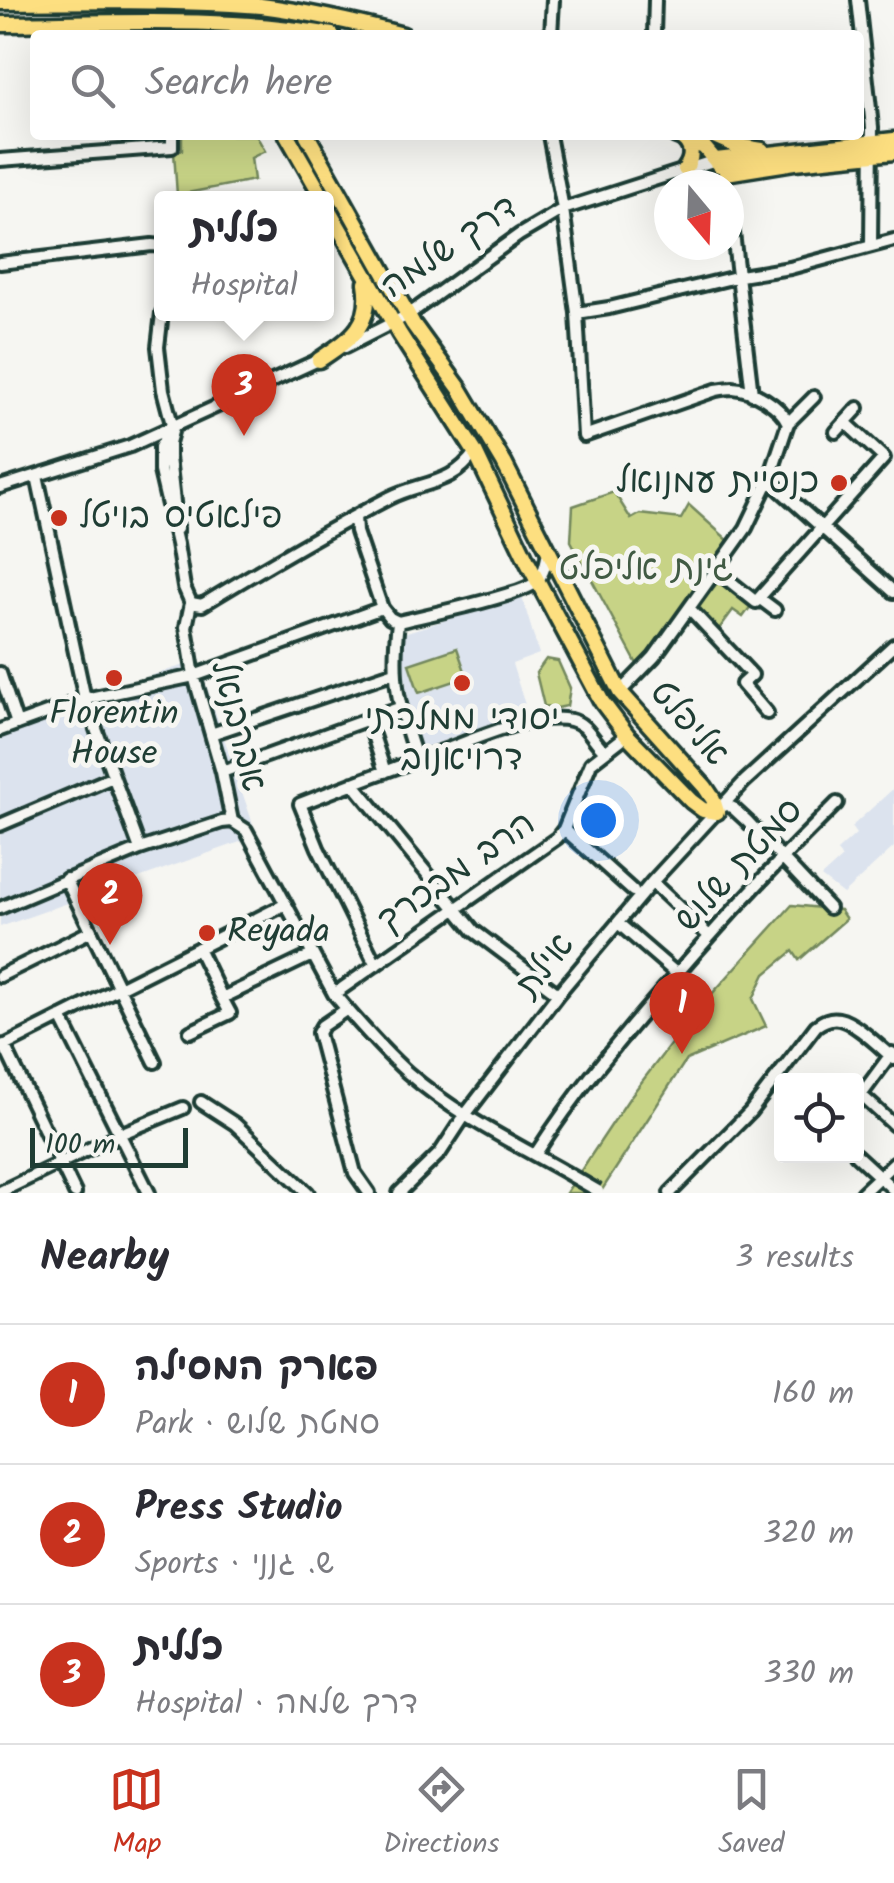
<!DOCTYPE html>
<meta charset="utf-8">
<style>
body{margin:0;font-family:Kalam,"Playpen Sans Hebrew",sans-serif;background:#f2f2f3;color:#2b2b33}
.controls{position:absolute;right:30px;bottom:30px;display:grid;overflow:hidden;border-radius:10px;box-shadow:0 10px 40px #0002}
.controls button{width:90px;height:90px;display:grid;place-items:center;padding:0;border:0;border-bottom:2px solid #e1e1e2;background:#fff;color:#2b2b33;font:50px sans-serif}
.compass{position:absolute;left:654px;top:170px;width:90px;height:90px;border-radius:50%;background:#fff;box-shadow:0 10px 40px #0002;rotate:161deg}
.scale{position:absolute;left:30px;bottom:25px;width:158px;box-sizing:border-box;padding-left:10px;border:5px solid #1f3d34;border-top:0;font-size:28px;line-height:35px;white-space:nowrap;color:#1f3d34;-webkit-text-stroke:8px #f6f6f2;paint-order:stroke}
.you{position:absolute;left:598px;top:820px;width:35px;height:35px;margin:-25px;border:8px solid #fff;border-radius:50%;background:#1a73e8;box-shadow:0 0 0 15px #1a73e833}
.badge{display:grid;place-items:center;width:65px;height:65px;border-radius:50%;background:#c8321e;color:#fff;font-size:32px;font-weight:700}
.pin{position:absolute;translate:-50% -82px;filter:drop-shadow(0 2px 5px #0008)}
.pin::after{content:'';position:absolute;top:52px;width:35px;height:30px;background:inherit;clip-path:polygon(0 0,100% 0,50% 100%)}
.popup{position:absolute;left:154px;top:191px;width:180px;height:130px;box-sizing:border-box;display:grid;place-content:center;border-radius:10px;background:#fff;filter:drop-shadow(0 2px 8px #0005);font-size:32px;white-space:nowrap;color:#7c7c81}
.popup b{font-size:38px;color:#2b2b33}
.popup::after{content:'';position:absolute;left:50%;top:100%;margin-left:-20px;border:20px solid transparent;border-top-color:#fff}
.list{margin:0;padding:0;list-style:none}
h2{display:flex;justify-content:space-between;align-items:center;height:130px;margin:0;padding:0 40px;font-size:42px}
h2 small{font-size:32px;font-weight:400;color:#7c7c81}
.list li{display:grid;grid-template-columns:65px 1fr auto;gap:30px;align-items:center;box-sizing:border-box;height:140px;padding:0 40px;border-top:2px solid #e1e1e2}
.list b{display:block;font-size:38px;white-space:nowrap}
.list p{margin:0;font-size:32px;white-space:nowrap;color:#7c7c81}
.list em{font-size:32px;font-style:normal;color:#7c7c81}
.icon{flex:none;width:55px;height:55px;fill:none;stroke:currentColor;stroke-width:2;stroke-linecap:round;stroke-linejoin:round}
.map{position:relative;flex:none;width:894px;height:1193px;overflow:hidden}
.search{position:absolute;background:#fff;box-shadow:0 10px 40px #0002;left:30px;right:30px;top:30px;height:110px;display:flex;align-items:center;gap:25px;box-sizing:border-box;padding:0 35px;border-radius:10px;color:#7c7c81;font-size:38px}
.sheet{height:550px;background:#fff}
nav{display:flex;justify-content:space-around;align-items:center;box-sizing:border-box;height:140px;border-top:2px solid #e1e1e2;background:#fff;font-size:28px;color:#7c7c81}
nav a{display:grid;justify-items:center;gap:5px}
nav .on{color:#c8321e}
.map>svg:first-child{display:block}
.built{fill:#dce3ee}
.green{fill:#c7d386;stroke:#73885d;stroke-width:2.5}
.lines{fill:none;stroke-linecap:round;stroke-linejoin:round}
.minor-casing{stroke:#1f3d34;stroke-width:18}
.major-casing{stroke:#1f3d34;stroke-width:21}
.minor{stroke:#f6f6f2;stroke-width:10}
.major{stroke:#fddf80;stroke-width:14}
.minor-bridge-casing{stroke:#1f3d34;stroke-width:18;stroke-linecap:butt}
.minor-bridge{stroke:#f6f6f2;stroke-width:10}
.poi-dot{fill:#c8321e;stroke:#f6f6f2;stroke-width:4}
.labels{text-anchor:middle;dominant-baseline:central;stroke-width:10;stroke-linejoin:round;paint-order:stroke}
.street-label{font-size:35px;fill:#1f3d34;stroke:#f6f6f2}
.poi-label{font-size:35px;fill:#1f3d34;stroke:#f6f6f2;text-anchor:start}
.park-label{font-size:35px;fill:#415b44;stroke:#f6f6f2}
</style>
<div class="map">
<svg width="894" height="1193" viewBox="0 0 894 1193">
<rect width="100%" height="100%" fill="#f6f6f2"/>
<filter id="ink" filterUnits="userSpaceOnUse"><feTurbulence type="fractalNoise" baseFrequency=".01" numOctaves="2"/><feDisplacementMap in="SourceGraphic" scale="20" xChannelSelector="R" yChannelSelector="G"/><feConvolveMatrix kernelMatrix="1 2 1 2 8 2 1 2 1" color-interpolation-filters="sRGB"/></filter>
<g filter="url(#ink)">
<!-- built -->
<path class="built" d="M522 597 539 654 512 664 527 711 420 749 408 703 400 634Z
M198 661 257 836 0 927V722Z
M894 788V847L843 894 821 877 842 858 837 851 856 834 851 827Z"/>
<!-- green -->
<path class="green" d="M182 135H256L265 151 251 158 254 180 177 195 174 152 182 150Z
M614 492 631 519 640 514 681 519 689 505 730 542 638 666 571 541 573 506Z
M718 582 751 606 743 617 733 610 719 629 698 607Z
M457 648 467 677 419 693 409 664Z
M546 659 558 661 570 688 567 706 557 708 544 706 536 673Z
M792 905 840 910 846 919 799 960 793 951 765 974 753 999 766 1026 686 1060 600 1193H566L630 1097 693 1015Z"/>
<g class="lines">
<!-- minor casing -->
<g class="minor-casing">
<path id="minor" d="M858 0 872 127 871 246
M551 35 553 0
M654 35 655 0
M549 135 563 209 577 313 584 436 716 390C722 389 728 388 733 388 752 389 781 406 788 423
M0 160 172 147V135
M729 199 752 394
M0 263 152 245 162 246
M162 313 158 347 163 390 173 428 169 443V457L177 529
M577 313 609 308 740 276 790 268 894 240
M345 347 408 315 519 235 563 209 716 160
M173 428 160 447V471L177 544 184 587 191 603 186 627 194 676 222 772 232 821 246 830 334 994C357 1021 382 1050 408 1073 455 1114 512 1142 565 1172
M836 432 858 408
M37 476 85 699 140 849
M769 480 894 592
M0 487 130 446 325 357
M355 516 356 532 382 608 390 618 398 622C422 616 524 595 536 582 544 574 546 563 548 552
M722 575 756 602 759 598 775 610
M759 598 884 458 845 422
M191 603 202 605C263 568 325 531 389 498 422 481 452 486 475 452
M690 609 752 675 742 684 767 713
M398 622C391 680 398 705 417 760
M0 673 17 724
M620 692 654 657 746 528 769 480 788 423 814 397
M368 720 385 772
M0 730 85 699 194 676 382 608
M211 734 395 672
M222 772 399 708
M353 783 474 931 558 994
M725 804 733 808 747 821 829 908
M0 825 113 777
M564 829 633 891
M66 879 155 1062
M652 882 709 936
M0 908 140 849 222 822 232 821
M618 923 677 974
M198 948 222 998
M376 965 318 848 300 804C348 785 396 767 445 750 480 737 534 712 571 720 588 724 592 740 604 750
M0 976 91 931
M334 994 557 838 564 829 591 763 627 735
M347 1009 322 1026 318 1033 355 1173 369 1193
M61 1017 149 1193
M190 1032 230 1013 222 998 312 955
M4 1045 75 1193
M0 1048 286 904
M856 1091 861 1095 892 1053
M861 1095 894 1125
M201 1102 235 1124 308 1193
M535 1155C574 1094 620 1039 668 984 722 921 778 861 837 803
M856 1155 894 1190
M0 1192 120 1134 183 1108
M399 1193 440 1153 465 1115 558 994 652 882 745 781 894 645
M670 1193 750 1112 816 1026C823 1021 830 1017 839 1019 855 1022 881 1048 894 1059
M862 1193 894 1163"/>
</g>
<!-- major casing -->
<g class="major-casing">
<path id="major" d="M0 2C86 1 175 0 261 6 308 12 357 23 403 35
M0 24C110 23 224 16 332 35
M287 135 323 198
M307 135 413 324 460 389 504 463 620 692 705 787 713 799 717 812 703 810 691 801 627 735 602 702 528 563 475 452 399 333 326 205
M675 135 704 147 719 165
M712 135 737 146 762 150
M682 138C693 146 693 158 685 169
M716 160 894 140
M726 173 795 162 894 152
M319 360C350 339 373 326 366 283"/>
</g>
<!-- minor -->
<use href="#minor" class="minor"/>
<!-- major -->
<use href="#major" class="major"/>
<!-- minor-bridge casing -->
<g class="minor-bridge-casing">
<path id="minor-bridge" d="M565 1172 598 1191"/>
</g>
<!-- minor-bridge -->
<use href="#minor-bridge" class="minor-bridge"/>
</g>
</g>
<!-- markers -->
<g class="poi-dot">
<circle cx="839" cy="483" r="10"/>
<circle cx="59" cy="518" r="10"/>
<circle cx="114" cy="678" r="10"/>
<circle cx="462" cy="683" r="10"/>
<circle cx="207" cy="933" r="10"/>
</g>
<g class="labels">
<!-- street labels -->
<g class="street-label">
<text transform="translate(450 248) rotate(-34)">דרך שלמה</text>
<text transform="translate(688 724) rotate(49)">אליפלט</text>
<text transform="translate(237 726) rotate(76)">אברבנאל</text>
<text transform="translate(740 866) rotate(-47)">סמטת שלוש</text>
<text transform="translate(457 873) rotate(-35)">הרב מבכרך</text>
<text transform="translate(546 966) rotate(-51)">אילת</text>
</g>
<!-- poi labels -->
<g class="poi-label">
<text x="819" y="483" text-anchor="end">כנסיית עמנואל</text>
<text x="79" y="518">פילאטיס בויטל</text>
<text x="114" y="715" text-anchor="middle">Florentin<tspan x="114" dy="40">House</tspan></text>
<text x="462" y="720" text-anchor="middle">יסודי ממלכתי<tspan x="462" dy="40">דרויאנוב</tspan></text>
<text x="227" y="933">Reyada</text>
</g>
<!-- park labels -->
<g class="park-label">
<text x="646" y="570">גינת אליפלט</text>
</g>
</g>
</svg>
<div class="controls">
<button><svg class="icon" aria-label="locate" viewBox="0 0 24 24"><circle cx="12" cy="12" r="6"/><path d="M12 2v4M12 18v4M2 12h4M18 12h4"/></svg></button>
</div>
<svg class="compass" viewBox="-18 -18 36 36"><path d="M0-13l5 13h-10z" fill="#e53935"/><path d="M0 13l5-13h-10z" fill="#7c7c81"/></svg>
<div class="scale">100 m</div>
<div class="you"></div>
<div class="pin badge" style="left:682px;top:1054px">1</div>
<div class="pin badge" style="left:110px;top:945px">2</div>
<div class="pin badge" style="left:244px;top:436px">3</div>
<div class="popup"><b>כללית</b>Hospital</div>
<div class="search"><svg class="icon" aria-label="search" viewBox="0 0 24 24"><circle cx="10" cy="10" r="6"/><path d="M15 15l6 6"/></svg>Search here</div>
</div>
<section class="sheet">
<h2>Nearby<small>3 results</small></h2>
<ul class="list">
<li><span class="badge">1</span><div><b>פארק המסילה</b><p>Park · סמטת שלוש</p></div><em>160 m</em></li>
<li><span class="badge">2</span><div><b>Press Studio</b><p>Sports · ש. גנני</p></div><em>320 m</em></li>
<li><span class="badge">3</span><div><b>כללית</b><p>Hospital · דרך שלמה</p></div><em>330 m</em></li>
</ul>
</section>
<nav>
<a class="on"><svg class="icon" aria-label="map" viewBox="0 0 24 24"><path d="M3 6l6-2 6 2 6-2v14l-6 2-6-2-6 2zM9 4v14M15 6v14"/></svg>Map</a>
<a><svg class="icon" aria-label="directions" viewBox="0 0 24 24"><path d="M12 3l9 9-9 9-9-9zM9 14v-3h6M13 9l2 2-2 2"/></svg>Directions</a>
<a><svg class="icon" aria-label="saved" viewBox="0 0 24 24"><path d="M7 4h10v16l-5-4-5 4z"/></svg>Saved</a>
</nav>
